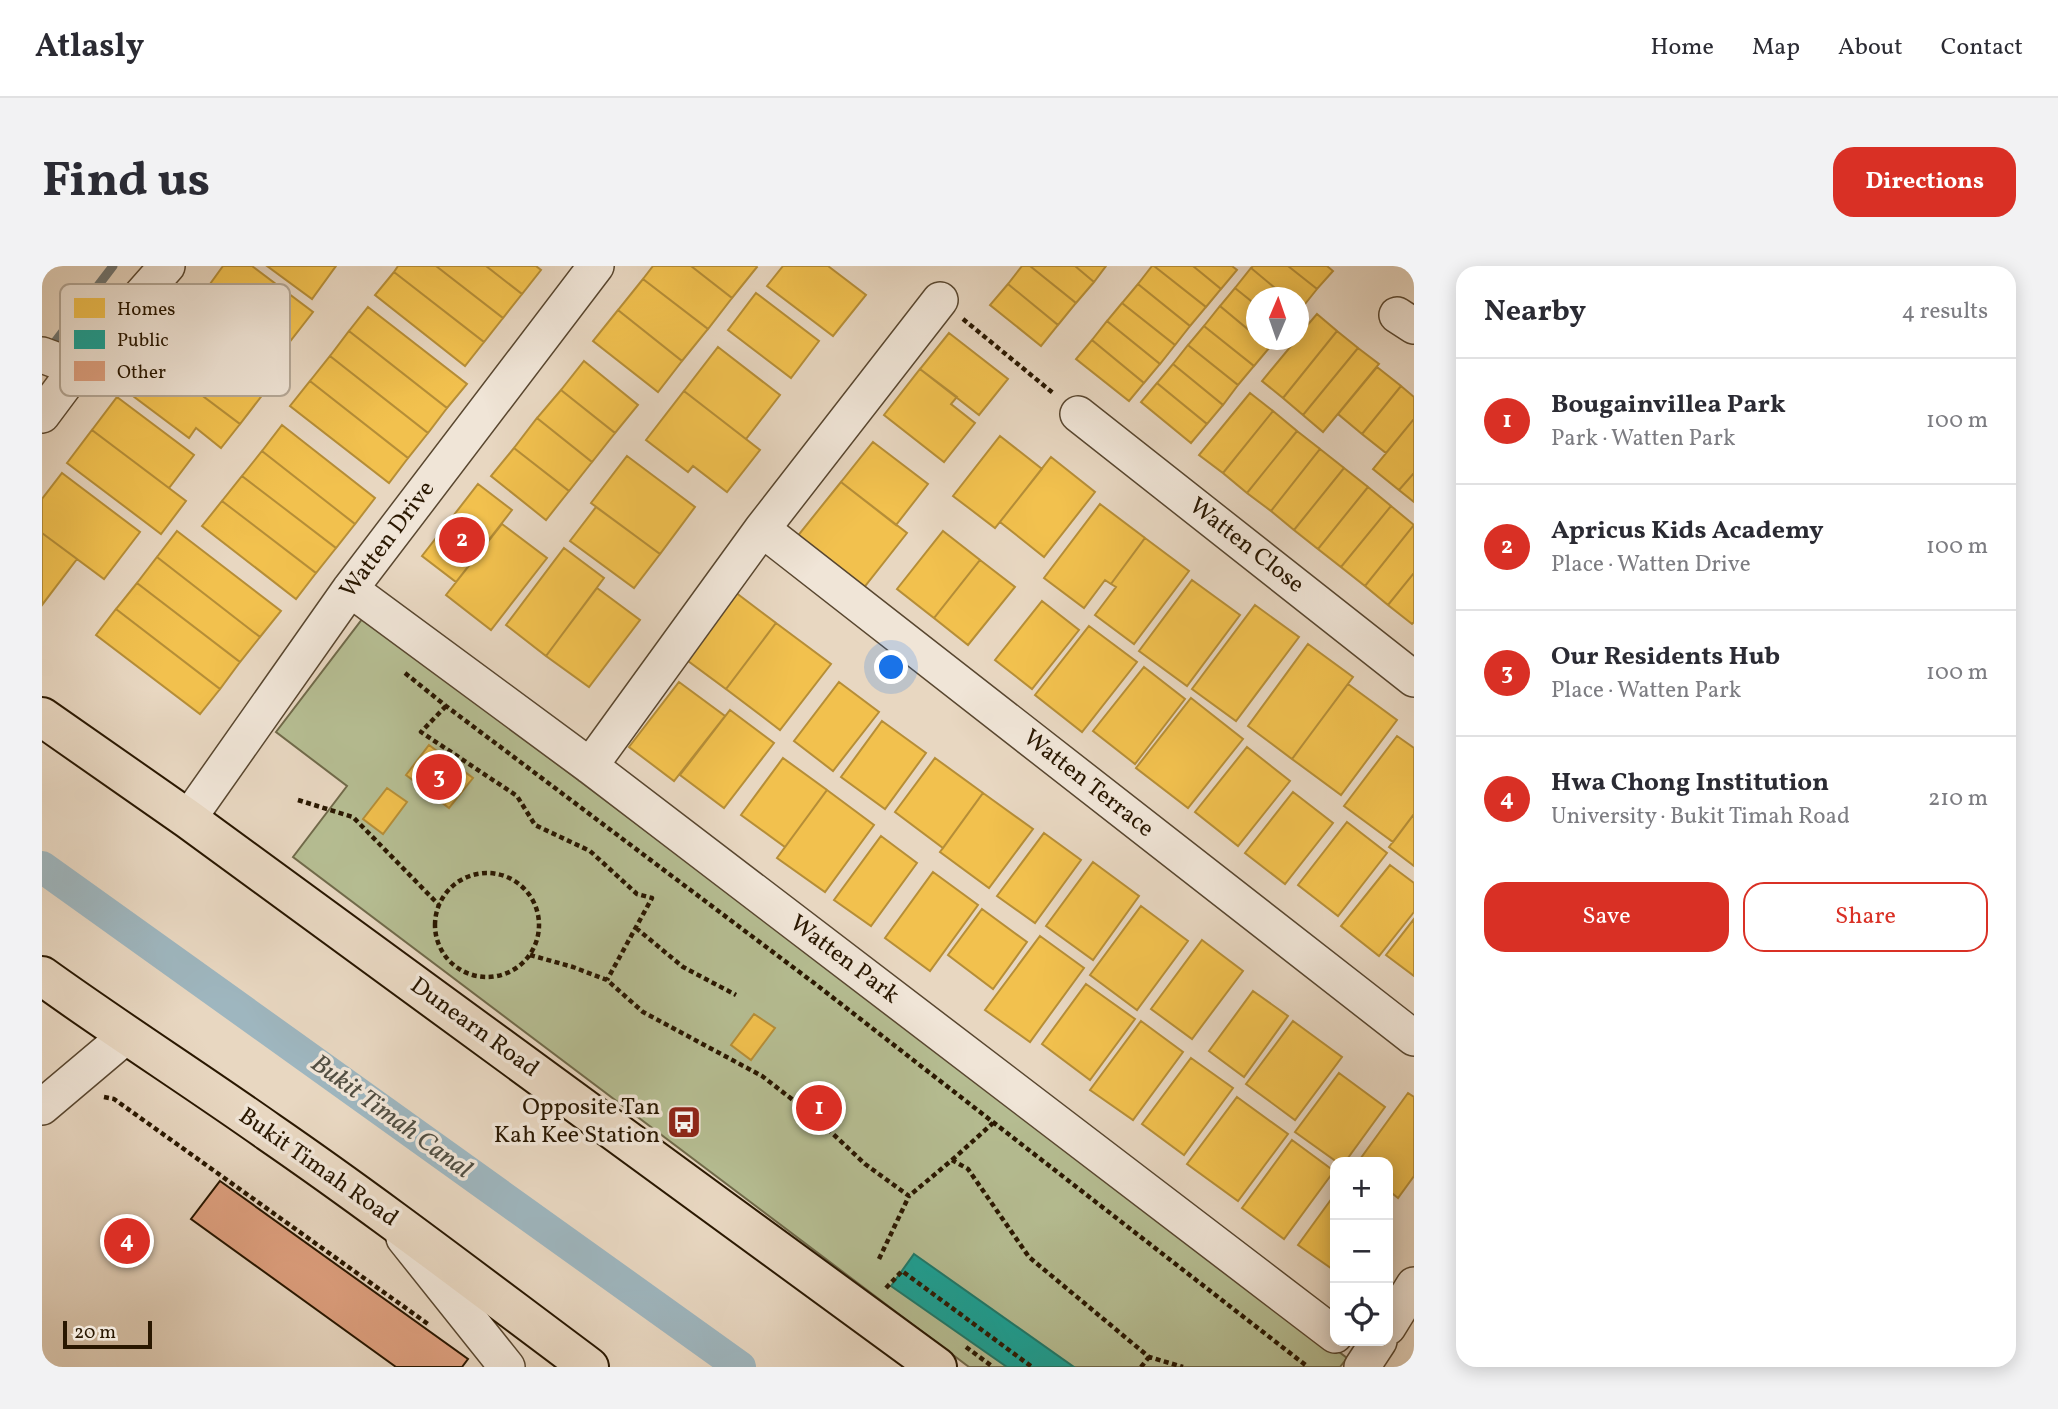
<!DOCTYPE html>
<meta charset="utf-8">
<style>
body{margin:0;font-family:Vollkorn,serif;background:#f2f2f3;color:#2b2b33}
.controls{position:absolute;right:21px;bottom:21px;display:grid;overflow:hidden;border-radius:14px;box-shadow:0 4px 18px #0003}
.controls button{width:63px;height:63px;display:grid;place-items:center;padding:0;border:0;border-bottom:2px solid #e1e1e2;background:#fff;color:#2b2b33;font:35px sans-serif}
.compass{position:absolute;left:1204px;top:21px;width:63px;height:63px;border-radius:50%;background:#fff;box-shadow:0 4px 18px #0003;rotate:2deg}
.scale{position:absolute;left:21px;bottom:18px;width:89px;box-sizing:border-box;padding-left:7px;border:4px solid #291700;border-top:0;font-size:19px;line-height:24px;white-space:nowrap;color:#291700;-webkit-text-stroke:5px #f0e5d7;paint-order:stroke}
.you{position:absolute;left:850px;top:402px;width:24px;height:24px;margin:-18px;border:5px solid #fff;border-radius:50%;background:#1a73e8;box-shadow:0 0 0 10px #1a73e833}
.badge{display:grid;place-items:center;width:46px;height:46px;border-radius:50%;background:#d93025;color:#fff;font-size:23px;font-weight:700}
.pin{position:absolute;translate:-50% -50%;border:4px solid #fff;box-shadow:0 2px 7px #0006}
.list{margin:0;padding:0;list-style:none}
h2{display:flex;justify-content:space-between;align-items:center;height:91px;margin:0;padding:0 28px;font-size:30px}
h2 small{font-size:23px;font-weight:400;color:#7c7c81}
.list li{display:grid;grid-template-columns:46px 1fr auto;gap:21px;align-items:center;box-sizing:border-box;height:126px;padding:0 28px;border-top:2px solid #e1e1e2}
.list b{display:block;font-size:26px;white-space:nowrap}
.list p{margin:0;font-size:23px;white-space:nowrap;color:#7c7c81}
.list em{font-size:23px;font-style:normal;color:#7c7c81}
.actions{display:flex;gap:14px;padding:21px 28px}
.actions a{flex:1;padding:16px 0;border:2px solid #d93025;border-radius:21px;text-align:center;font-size:24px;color:#d93025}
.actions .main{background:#d93025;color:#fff}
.icon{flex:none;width:38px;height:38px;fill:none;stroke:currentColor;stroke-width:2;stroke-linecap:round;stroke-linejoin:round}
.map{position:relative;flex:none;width:1372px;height:1101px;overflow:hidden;border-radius:21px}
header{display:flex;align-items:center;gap:42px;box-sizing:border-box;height:98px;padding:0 35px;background:#fff;border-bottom:2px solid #e1e1e2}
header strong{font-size:33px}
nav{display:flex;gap:38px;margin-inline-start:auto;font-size:24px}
.intro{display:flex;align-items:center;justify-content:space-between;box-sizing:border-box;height:168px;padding:0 42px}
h1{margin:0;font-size:49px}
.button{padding:18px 32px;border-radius:21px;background:#d93025;color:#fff;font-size:24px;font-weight:700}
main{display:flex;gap:42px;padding:0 42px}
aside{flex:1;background:#fff;border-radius:21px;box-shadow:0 4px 18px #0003}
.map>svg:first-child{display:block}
.green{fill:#b6be93;stroke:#706a4a;stroke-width:2}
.homes{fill:#f2c14e;stroke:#b68e37;stroke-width:2}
.public{fill:#17a398;stroke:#1c796a;stroke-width:2}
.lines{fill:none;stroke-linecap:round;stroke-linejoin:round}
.stream{stroke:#6f7673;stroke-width:9}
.canal{stroke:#9eb6bf;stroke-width:32}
.building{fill:#dea07f;stroke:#291700;stroke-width:2}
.minor-casing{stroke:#594730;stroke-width:38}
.highway-casing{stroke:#291700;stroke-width:42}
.path{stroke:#291700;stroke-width:4.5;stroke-dasharray:5 3.5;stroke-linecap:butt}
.minor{stroke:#f0e5d7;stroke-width:35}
.highway{stroke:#e8d7c1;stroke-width:38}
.labels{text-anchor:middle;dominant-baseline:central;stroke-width:7;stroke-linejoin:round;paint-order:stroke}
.street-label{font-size:24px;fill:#291700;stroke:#f0e5d7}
.poi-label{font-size:24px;fill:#291700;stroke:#f0e5d7;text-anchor:end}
.water-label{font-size:26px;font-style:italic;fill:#524f43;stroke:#f0e5d7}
.key{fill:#f0e5d7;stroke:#b4a796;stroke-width:2}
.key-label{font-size:19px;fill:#291700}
</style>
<header>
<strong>Atlasly</strong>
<nav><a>Home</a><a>Map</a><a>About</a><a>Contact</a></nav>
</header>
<div class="intro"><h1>Find us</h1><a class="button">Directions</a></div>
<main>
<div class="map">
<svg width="1372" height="1101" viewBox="0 0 1372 1101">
<rect width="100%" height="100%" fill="#e8d7c1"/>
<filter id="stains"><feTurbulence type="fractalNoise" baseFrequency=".00286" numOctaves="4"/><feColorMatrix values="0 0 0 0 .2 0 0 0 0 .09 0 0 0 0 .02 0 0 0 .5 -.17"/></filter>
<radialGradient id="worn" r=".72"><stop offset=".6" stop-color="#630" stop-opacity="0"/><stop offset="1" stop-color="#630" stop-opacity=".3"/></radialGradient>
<!-- green -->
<path class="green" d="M321 352 1305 1092 1298 1101H927L251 591 305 520 234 466Z"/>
<!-- homes -->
<path class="homes" d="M181 0H210L271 46 246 78 168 18Z
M225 0H294L270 33Z
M356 0H394L461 52 442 76 352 6Z
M394 0H444L480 28 461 52Z
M444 0H494L499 4 480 28Z
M611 0H649L690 32 666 63 601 13Z
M649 0H714L715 1 690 32Z
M741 0H786L824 29 791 70 725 20Z
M980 0H988L1034 37 1016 59 966 18Z
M988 0H1033L1052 16 1034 37Z
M1033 0H1064L1052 16Z
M1110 0H1112L1164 41 1148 60 1096 18Z
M1112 0H1151L1179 23 1164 41Z
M1151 0H1190L1195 4 1179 23Z
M1211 0H1246L1275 23 1259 43 1256 41V32H1245L1209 2Z
M1246 0H1285L1291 5 1275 23Z
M1209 2 1245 32H1214V39L1193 22Z
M352 6 442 76 423 100 333 29Z
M601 13 666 63 640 95 576 44Z
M966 18 1016 59 999 80 948 39Z
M1096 18 1148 60 1133 79 1080 37Z
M1193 22 1214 39V70L1178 40Z
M714 27 777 75 749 112 686 64Z
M1080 37 1133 79 1118 98 1065 55Z
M1178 40 1214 70V74H1218L1228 81 1212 100 1162 60Z
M326 41 425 118 405 142 307 65Z
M576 44 640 95 616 126 551 75Z
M1275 48 1295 65 1241 132 1220 115 1254 74H1256V70Z
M136 55 225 123 198 158 109 91Z
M1065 55 1118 98 1102 117 1050 74Z
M1162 60 1212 100 1196 119 1146 79Z
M307 65 405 142 386 167 288 90Z
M1295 65 1316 82 1261 149 1241 132Z
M907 67 966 113 937 149 878 103Z
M1050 74 1102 117 1087 135 1034 93Z
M1146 79 1196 119 1181 139 1131 98Z
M676 81 738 129 704 173 642 125Z
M1316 82 1337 98 1281 166 1261 149Z
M288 90 386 167 366 192 268 115Z
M109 91 198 158 179 182 154 162 147 172 83 124Z
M542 95 596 139 573 167 519 124Z
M1131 98 1181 139 1165 158 1115 117Z
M1335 101 1359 120 1320 168 1296 148Z
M878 103 915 131 909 138 933 157 902 196 842 149Z
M268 115 366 192 347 217 248 140Z
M1115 117 1165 158 1149 177 1099 136Z
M1359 120 1372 131V153L1344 187 1320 168Z
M519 124 573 167 550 196 495 152Z
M642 125 718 184 685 226 651 200 646 206 604 174Z
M1208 127 1231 145 1181 207 1157 189Z
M75 131 152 189 127 222 50 164Z
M1231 145 1255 165 1205 227 1181 207Z
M495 152 550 196 527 225 472 182Z
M1372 153V207L1357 224 1331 203Z
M240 159 333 232 313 258 220 185Z
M50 164 144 235 119 268 25 197Z
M1255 165 1278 183 1229 245 1205 227Z
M958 170 1000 203 953 262 911 230Z
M831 176 886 218 854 259 799 216Z
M472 182 527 225 504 254 449 210Z
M1278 183 1302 202 1252 264 1229 245Z
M220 185 313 258 294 282 200 210Z
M585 190 653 241 618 288 549 237Z
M1009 191 1053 226 1002 291 958 256Z
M1302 202 1326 221 1276 283 1252 264Z
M20 207 98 266 62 313 0 267V233Z
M1372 207V236L1357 224Z
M200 210 294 282 274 307 180 235Z
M799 216 865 267 820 324 754 272Z
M436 218 470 244 414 316 380 290Z
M1326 221 1349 240 1299 301 1276 283Z
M180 235 274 307 254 333 160 260Z
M1058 238 1103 272 1069 318 1063 314 1042 342 1002 312Z
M1349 240 1372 259 1323 320 1299 301Z
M554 241 618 288 592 322 528 275Z
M460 258 505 292 449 364 404 329Z
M1372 259V307L1346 339 1323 320Z
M135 265 239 345 218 371 115 291Z
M901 265 938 294 892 352 855 323Z
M0 267 35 293 0 339Z
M1103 272 1147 305 1092 378 1053 349 1074 321 1069 318Z
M522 282 562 312 504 390 464 359Z
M115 291 218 371 198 396 95 317Z
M938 294 973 321 926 379 892 352Z
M1372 307V356L1370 358 1346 339Z
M1150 314 1198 349 1145 420 1097 385Z
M95 317 198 396 178 423 74 343Z
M555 322 598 354 547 421 504 390Z
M693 326 734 357 684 423 642 392Z
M1000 335 1037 364 990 423 953 394Z
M1213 339 1257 371 1194 455 1150 423Z
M74 343 178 423 158 448 54 369Z
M734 357 789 398 738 464 684 423Z
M1047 360 1095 396 1040 466 993 429Z
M1266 378 1311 411 1250 493 1206 460Z
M1102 401 1143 433 1093 498 1051 465Z
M637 416 683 450 632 515 587 481Z
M797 416 837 446 791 505 752 475Z
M1306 418 1355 454 1299 529 1250 493Z
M1149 432 1201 473 1146 542 1094 502Z
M688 444 732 477 682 542 638 509Z
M840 455 884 487 843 543 799 511Z
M1355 470 1372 482V548L1351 576 1302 540Z
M387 479 431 512 407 542 364 509Z
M1205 481 1248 515 1196 580 1153 546Z
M741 492 785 524 743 581 699 549Z
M893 492 941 527 901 582 853 546Z
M345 522 365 536 341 568 321 553Z
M785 524 832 559 783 626 735 592Z
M1251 526 1291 557 1243 618 1203 587Z
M941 527 991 563 947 622 898 586Z
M1372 548V600L1347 581Z
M1305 556 1345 587 1296 650 1256 619Z
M1002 567 1039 594 993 657 955 630Z
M839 570 875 597 829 660 792 634Z
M1051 596 1097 630 1051 694 1004 660Z
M1348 599 1372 617V646L1337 690 1299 660Z
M891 606 936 639 888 705 843 672Z
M1099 640 1146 675 1095 744 1048 709Z
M940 643 985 676 951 723 906 689Z
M1372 653V710L1344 689Z
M998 670 1042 702 988 776 943 744Z
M1160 674 1201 705 1150 773 1109 743Z
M1044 718 1093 753 1048 814 1000 778Z
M1211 725 1246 750 1202 811 1167 785Z
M712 748 733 762 709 794 689 779Z
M1099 755 1141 786 1091 854 1048 824Z
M1251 755 1300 791 1253 854 1204 818Z
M1149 792 1191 822 1142 889 1100 858Z
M1297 807 1343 841 1303 896H1295L1253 866Z
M1366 827 1372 831V910L1356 932 1346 924V896H1316Z
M1195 831 1246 868 1196 935 1145 898Z
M1250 874 1292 905 1242 973 1200 942Z
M1293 928V1005L1256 979Z"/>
<!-- public -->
<path class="public" d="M872 988 1032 1101H965L849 1020Z"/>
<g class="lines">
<!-- stream -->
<path class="stream" d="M6 85 71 0"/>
<!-- canal -->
<path class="canal" d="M0 601 698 1101"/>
</g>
<!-- building -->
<path class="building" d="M178 915 426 1093 420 1101H354L149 953Z"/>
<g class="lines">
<!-- minor casing -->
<g class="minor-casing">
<path id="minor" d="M1355 49 1372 60
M0 89 35 102
M1036 148 1372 413
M0 149 35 102 125 0
M720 263 1372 772
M308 323 548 500 1293 1069
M548 500 720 263 898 34
M146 553 308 323 554 0
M0 841 84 770
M362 972 465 1101
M1346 1061 1372 1019
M1320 1101 1337 1075"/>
</g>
<!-- highway casing -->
<g class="highway-casing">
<path id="highway" d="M0 451 146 553 895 1101
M0 710C75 764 152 813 227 866 336 941 441 1022 547 1101"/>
</g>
<!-- path -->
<path class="path" d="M921 53 1011 127
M363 407 404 440 776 720 1266 1101
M404 440 379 466 475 530 493 559 548 585 595 628 610 632 565 714
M256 534 311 551 397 639
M393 659a52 52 0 1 1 104 0a52 52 0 1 1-104 0Z
M594 662 641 701 694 729
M488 689 531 701 565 714 601 746 720 810 773 851 823 898 867 930 910 894 926 903 987 991 1107 1091 1141 1101
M62 831 72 833 386 1058
M910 894 951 857
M837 993 867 930
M844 1022 860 1005 990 1101
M924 1081 951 1101
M1099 1101 1107 1091"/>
<!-- minor -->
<use href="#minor" class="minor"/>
<!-- highway -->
<use href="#highway" class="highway"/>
</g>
<!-- icons -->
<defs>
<g id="bus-square" transform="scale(1.75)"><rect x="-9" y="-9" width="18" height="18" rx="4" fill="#8f2418" stroke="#f0e5d7"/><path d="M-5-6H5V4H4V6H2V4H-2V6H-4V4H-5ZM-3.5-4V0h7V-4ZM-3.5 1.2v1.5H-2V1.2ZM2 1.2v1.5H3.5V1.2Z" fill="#fff"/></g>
</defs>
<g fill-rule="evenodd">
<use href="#bus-square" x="642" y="856"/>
</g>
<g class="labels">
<!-- street labels -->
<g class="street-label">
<text transform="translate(346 274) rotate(-53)">Watten Drive</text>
<text transform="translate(1204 280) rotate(38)">Watten Close</text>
<text transform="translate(1046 518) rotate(38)">Watten Terrace</text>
<text transform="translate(802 694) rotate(37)">Watten Park</text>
<text transform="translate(432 762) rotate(36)">Dunearn Road</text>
<text transform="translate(276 902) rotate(35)">Bukit Timah Road</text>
</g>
<!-- poi labels -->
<g class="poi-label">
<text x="618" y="842">Opposite Tan<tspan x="618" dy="28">Kah Kee Station</tspan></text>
</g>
<!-- water labels -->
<g class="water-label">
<text transform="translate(349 851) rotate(36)">Bukit Timah Canal</text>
</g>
</g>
<!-- legend -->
<rect x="18" y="18" width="230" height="112" rx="10" class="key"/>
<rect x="32" y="32" width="31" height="20" fill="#f2c14e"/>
<rect x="32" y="64" width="31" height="19" fill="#17a398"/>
<rect x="32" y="95" width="31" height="20" fill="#dea07f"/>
<g class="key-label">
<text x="75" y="49">Homes</text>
<text x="75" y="80">Public</text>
<text x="75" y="112">Other</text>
</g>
<rect width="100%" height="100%" filter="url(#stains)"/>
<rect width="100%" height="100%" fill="url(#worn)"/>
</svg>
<div class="controls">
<button>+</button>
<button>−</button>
<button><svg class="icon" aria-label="locate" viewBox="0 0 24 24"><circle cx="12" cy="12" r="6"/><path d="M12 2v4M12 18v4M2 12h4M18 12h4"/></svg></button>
</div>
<svg class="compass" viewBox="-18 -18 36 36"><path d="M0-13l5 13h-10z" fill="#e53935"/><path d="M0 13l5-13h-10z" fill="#7c7c81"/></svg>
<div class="scale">20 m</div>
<div class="you"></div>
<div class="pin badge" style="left:777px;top:842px">1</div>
<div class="pin badge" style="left:420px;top:274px">2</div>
<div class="pin badge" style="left:397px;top:511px">3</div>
<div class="pin badge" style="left:85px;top:975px">4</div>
</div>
<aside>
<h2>Nearby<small>4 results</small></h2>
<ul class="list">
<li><span class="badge">1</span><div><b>Bougainvillea Park</b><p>Park · Watten Park</p></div><em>100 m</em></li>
<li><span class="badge">2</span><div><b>Apricus Kids Academy</b><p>Place · Watten Drive</p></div><em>100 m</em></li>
<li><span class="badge">3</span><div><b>Our Residents Hub</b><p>Place · Watten Park</p></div><em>100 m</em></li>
<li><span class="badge">4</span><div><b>Hwa Chong Institution</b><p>University · Bukit Timah Road</p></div><em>210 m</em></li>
</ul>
<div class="actions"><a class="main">Save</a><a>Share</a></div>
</aside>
</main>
